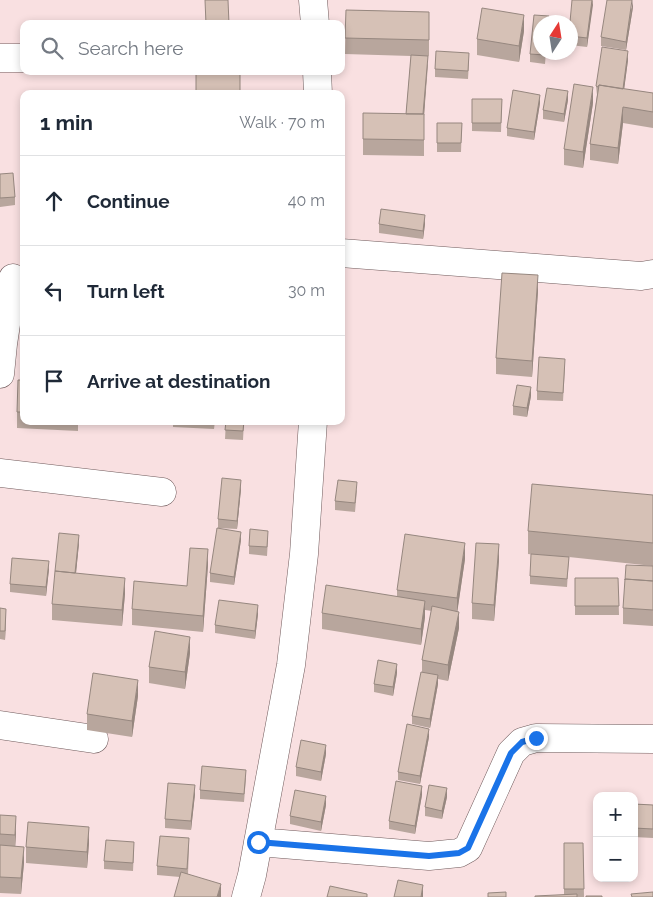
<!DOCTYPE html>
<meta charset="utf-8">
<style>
body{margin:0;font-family:Raleway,sans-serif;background:#f2f2f3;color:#1f2937}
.controls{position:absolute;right:15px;bottom:15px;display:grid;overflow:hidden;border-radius:10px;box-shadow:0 2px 8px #0003}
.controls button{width:45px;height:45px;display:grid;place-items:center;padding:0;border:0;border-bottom:1px solid #e0e1e3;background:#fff;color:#1f2937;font:25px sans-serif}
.compass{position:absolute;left:533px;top:15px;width:45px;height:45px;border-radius:50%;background:#fff;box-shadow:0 2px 8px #0003;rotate:12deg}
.stop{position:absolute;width:15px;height:15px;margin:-11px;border:4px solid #1a73e8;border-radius:50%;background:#fff}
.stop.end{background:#1a73e8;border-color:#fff;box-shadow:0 1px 5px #0008}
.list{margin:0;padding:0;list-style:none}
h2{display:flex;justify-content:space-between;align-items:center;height:65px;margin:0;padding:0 20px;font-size:21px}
h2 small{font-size:16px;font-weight:400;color:#747a83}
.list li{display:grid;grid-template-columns:32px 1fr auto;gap:15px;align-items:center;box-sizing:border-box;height:90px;padding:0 20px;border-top:1px solid #e0e1e3}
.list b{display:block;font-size:19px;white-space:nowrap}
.list em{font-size:16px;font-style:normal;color:#747a83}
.icon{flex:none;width:28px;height:28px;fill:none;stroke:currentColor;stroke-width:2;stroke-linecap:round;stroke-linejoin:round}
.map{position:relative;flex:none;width:653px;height:897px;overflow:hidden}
.search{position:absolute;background:#fff;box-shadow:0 2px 8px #0003;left:20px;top:20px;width:325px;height:55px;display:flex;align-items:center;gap:12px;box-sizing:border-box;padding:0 18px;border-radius:10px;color:#747a83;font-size:19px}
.panel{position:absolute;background:#fff;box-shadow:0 2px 8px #0003;left:20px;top:90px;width:325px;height:335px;border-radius:10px}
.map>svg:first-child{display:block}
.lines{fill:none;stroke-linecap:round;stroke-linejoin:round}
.minor-casing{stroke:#705b5c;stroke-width:29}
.minor{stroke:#fff;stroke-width:28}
.wall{fill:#b8a69d}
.shaded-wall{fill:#96877f}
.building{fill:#d6c1b6;stroke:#96877f}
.route{stroke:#1a73e8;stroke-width:6}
</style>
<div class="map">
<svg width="653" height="897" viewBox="0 0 653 897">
<rect width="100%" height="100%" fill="#f9e0e1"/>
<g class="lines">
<!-- minor casing -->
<g class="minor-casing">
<path id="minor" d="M313 0 315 24
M0 58H24
M317 71 318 94
M341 253 641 276 653 274
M0 374 3 344 13 278
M0 473 162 492
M0 725 94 739
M258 842 429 856 459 853 468 848 511 753 522 742 536 738 653 739
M246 897 252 875 291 665 304 554 313 421"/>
</g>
<!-- minor -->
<use href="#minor" class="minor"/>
</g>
<!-- wall -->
<path class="wall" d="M593 0 587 47 570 45V22Z
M633 7 626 50 601 46V37Z
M346 10 429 12V56H422L428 65 424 116V156L363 155V139L406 114 411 56 345 54Z
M549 22 540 52H546L545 64 530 62V54Z
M524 31 519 62 477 55V39Z
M628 60 624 89 653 93V128L623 123 618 164 590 160V144L597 95 596 86Z
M469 62 468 79 435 77V69Z
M472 99H502L501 132 472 131Z
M568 100 564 122 543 119V110Z
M540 103 534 140 507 136V128Z
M593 103 583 168 564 165V149Z
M437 123H462L461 152H437Z
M0 174 15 197V205L0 207Z
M379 224H425L423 239 379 233Z
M538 291 532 377 496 374V358Z
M565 367 563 401 537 400V391Z
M24 380V421H78V431L17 428V412Z
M531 396 527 417 513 415V406Z
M123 421H150V425L123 424Z
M173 421H215L214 429 173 427Z
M226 421H244L243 440 225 439Z
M241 489 237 529 218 528V519Z
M357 490 355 512 335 510V501Z
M653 495V566L569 557 567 587 530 584V576L549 556 528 554V531Z
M268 539 267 556 249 554V546Z
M241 540 234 585 210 582V573Z
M79 543 76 573 125 594 122 626 52 620V604Z
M465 559 457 612 459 628 448 681 438 679V684L430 728 412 724V716L422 672V660L432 611 425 610V617L421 645 322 629V613L397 596V590Z
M499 560 494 621 472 619V603Z
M208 565 203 632 132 625V609L187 586Z
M653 566V626L623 624V608Z
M49 569 46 596 10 592V584Z
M575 578H618L619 615H575Z
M0 608 6 618 5 640 0 639Z
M258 614 255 639 215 633V625Z
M190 653 185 689 149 683V667Z
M397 673 393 696 374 692V684Z
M138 696 132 737 87 730V714Z
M429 737 420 784 398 780V772Z
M326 754 321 781 296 776V767Z
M246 778 244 802 200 799V790Z
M195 794 191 830 165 828V819Z
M422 795 415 834 389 829V821Z
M447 797 442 819 425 816V807Z
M634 804 653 805V838L634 837Z
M326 805 321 831 290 824V816Z
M0 815 16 832 15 846 24 863 21 894 0 893Z
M89 843 87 868 26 863V847Z
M564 843H583L584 897H535L564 895Z
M189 847 188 874 221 897 180 877 157 875V866Z
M134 850 133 871 104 869V861Z"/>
<!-- shaded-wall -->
<path class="shaded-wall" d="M592 0 593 5 587 47V38Z
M633 0V7L626 50V42Z
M524 15V31L519 62V46Z
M628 51V60L623 98V90Z
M428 56 424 116V156V117H423Z
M593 87V103L583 168V152Z
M568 91V100L564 122V114Z
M540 95V103L534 140V132Z
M623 107V123L618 164V148Z
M425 215V224L423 239V231Z
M538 275V291L532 377V361Z
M531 387V396L527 417V408Z
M241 480V489L237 529V521Z
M241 532V540L234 585V577Z
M79 535V543L75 583V575Z
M465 543V559L457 614V598Z
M499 544V560L494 621V605Z
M208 549V565L203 632V616Z
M49 561V569L46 596V587Z
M125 578V594L122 626V610Z
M425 601V617L421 645V629Z
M258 605V614L255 639V631Z
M6 609V618L5 640V631Z
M459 612V628L448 681V665Z
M190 637V653L185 689V672Z
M397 664V673L393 696V687Z
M438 675V684L430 728V719Z
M138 680V696L132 737V721Z
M429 729V737L420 784V776Z
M326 745V754L321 781V772Z
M195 785V794L191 830V821Z
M422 786V795L415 834V826Z
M447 788V797L442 819V811Z
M326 796V805L321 831V822Z
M16 816V832L15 851V835Z
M89 827V843L87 868V852Z
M24 847V863L21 894V878Z
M221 884V897H217Z
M423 885V897H421Z"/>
<!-- building -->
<path class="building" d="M205 0H228L229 24H206Z
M572 0H592L587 38 570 36V22Z
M607 0H632L626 42 601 37Z
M482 8 524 15 519 46 477 39Z
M346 10 429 12V40L345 38Z
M534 15 549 16V22H540V52H545V55L530 54Z
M602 47 628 51 623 89 599 85 598 87 596 86Z
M436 51 469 53 468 71 435 69Z
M411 55 428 56 423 114H406Z
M196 71H240V94H196Z
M574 84 593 87 583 152 564 149Z
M599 85 653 93V112L623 107 618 148 590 144Z
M547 88 568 91 564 114 543 110Z
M513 90 540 95 534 132 507 128Z
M472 99H502L501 123H472Z
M363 113 424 114V140L363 139Z
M437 123H462L461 143H437Z
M13 173 15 197 0 198V174Z
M381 209 425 215 423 231 379 224Z
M502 273 538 275 532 361 496 358Z
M539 357 565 359 563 393 537 391Z
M18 380H24V412H17Z
M517 385 531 387 527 408 513 406Z
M226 421H244L243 431 225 430Z
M222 478 241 480 237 521 218 519Z
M338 480 357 482 355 503 335 501Z
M532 484 653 495V543L528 531Z
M217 528 241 532 234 577 210 573Z
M250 529 268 531 267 547 249 546Z
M59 533 79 535 75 573 55 571Z
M405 534 465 543 457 598 397 590Z
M476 543 499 544 494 605 472 603Z
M190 548 208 549 203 616 132 609 134 581 187 586Z
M531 554 569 557 567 579 530 576Z
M12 558 49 561 46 587 10 584Z
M626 565 653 566V581L625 579V580Z
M55 571 125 578 122 610 52 604Z
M575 578H618L619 606H575Z
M625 579 653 581V610L623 608Z
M326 585 425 601 421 629 322 613Z
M219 600 258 605 255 631 215 625Z
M432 606 459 612 448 665 422 660Z
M0 608 6 609 5 631H0Z
M155 631 190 637 185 672 149 667Z
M378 660 397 664 393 687 374 684Z
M421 672 438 675 430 719 412 716Z
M93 673 138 680 132 721 87 714Z
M407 724 429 729 420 776 398 772Z
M301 740 326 745 321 772 296 767Z
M202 766 246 770 244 794 200 790Z
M396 781 422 786 415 826 389 821Z
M168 783 195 785 191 821 165 819Z
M429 785 447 788 442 811 425 807Z
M295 790 326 796 321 822 290 816Z
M634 804 653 805V829L634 828Z
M0 815 16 816 15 835 0 834Z
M28 822 89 827 87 852 26 847Z
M160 836 189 838 187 869 157 866Z
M106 840 134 842 133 863 104 861Z
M564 843H583L584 889H564Z
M0 845 24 847 21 878 0 877Z
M181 872 221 884 217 897H174Z
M398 880 423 885 421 897H394Z
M330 886 367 894V897H327Z
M506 892V897H488V893Z
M653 892V897H632L631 894Z
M577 894V897H535V896Z
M586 896H602V897H586Z"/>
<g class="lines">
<!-- route -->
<path class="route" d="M258 842 429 856 459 853 468 848 511 753 522 742 536 738"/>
</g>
</svg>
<div class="controls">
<button>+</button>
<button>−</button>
</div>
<svg class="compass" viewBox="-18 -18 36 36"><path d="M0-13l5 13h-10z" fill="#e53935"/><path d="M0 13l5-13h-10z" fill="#747a83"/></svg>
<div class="stop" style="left:258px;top:842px"></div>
<div class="stop end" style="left:536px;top:738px"></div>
<div class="search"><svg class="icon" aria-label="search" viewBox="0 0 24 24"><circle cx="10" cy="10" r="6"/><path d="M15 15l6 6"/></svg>Search here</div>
<section class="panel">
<h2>1 min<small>Walk · 70 m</small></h2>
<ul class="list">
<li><svg class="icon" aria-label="ahead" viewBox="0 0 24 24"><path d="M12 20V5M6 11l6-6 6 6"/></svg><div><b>Continue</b></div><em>40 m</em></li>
<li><svg class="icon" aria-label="left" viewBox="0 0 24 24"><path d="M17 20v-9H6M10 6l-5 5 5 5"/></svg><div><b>Turn left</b></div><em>30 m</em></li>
<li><svg class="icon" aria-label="arrive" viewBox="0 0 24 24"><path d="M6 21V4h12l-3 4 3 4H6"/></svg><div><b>Arrive at destination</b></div></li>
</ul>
</section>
</div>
